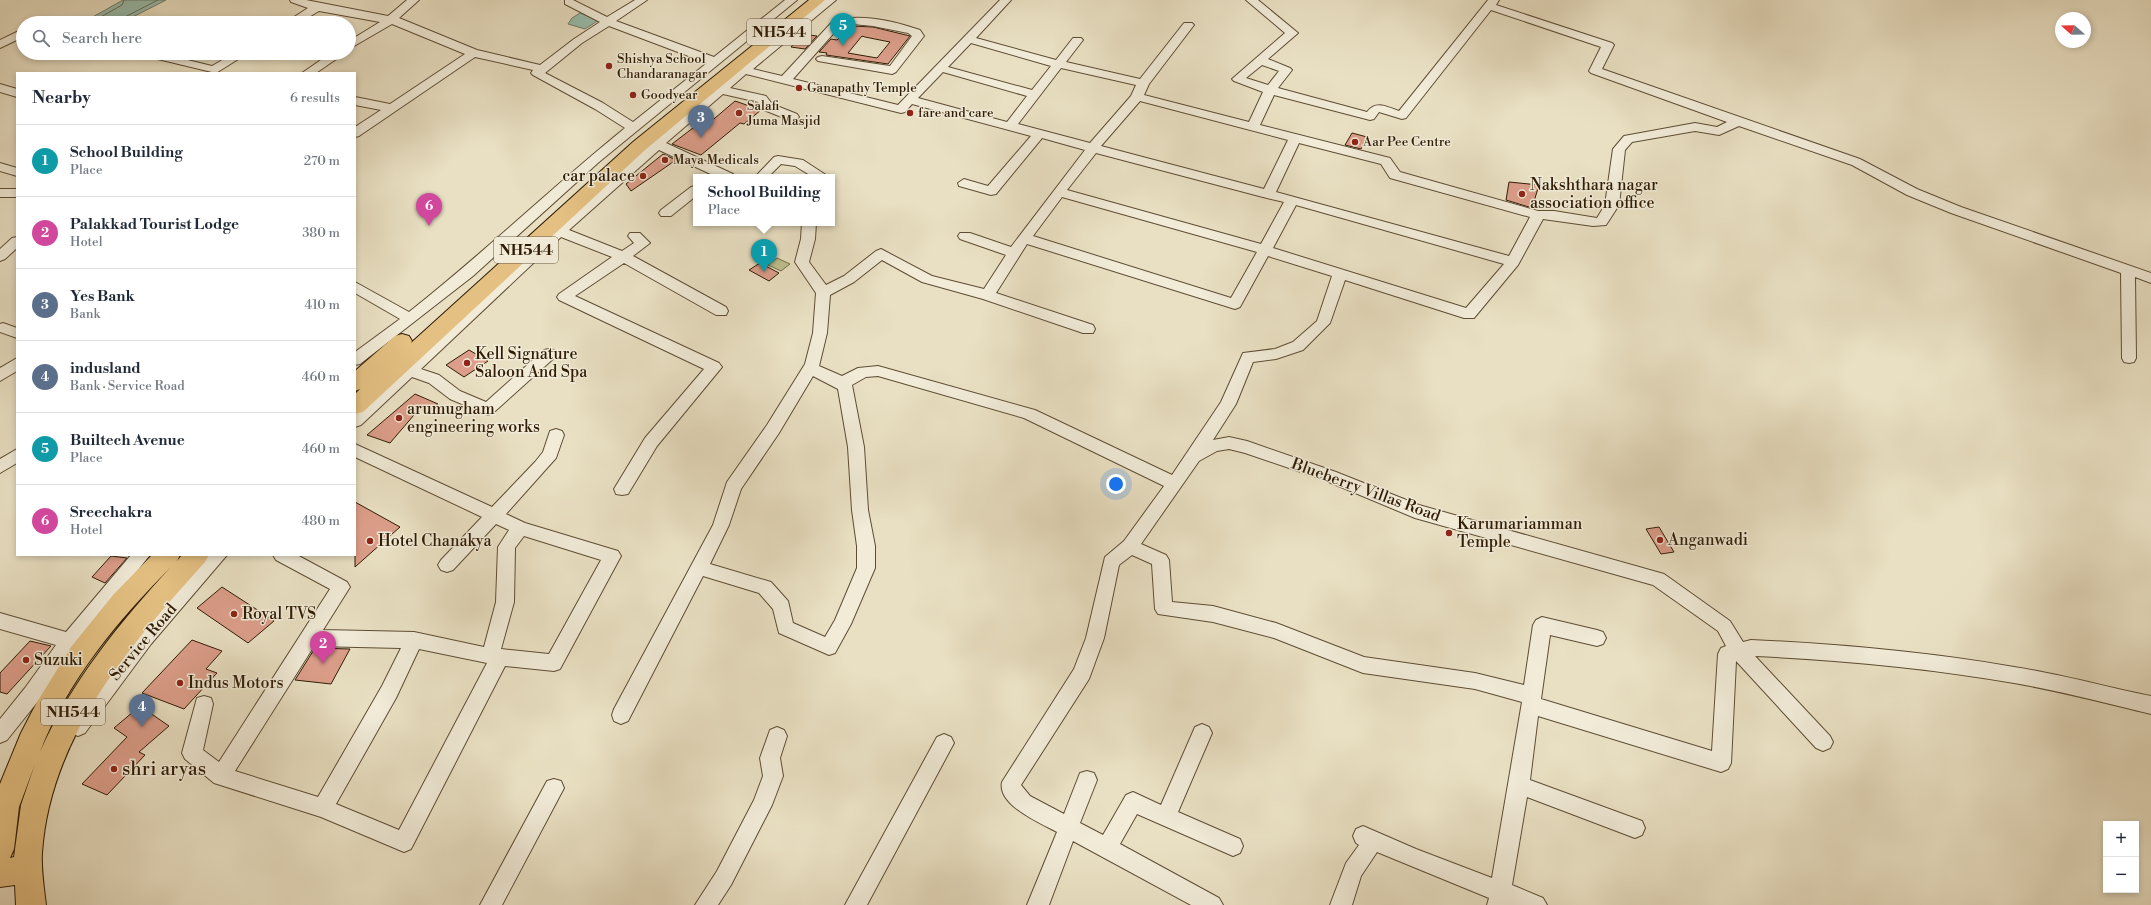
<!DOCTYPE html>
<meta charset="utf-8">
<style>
body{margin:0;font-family:"Libre Bodoni",serif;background:#f2f2f3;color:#1f2937}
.controls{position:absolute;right:12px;bottom:12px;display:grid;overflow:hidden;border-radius:0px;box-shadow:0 2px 6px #0003}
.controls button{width:36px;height:36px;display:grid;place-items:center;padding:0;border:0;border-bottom:1px solid #e0e1e3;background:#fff;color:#1f2937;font:20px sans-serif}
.compass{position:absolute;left:2055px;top:12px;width:36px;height:36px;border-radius:50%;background:#fff;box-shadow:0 2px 6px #0003;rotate:290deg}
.you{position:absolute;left:1116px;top:484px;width:14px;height:14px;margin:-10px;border:3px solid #fff;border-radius:50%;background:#1a73e8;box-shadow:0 0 0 6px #1a73e833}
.badge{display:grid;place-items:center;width:26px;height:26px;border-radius:50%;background:#d93025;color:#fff;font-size:13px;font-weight:700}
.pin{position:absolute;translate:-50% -33px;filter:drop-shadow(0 1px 2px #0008)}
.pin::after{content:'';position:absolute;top:21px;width:14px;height:12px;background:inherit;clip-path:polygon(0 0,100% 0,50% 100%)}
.popup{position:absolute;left:693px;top:174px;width:142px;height:52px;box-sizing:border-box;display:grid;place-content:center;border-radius:0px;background:#fff;filter:drop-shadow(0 1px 3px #0005);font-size:13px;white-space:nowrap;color:#747a83}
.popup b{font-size:15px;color:#1f2937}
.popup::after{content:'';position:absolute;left:50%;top:100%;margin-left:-8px;border:8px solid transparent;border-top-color:#fff}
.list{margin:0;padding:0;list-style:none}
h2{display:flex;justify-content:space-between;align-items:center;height:52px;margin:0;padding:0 16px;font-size:17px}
h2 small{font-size:13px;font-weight:400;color:#747a83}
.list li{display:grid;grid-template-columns:26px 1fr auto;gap:12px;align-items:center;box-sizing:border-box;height:72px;padding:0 16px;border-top:1px solid #e0e1e3}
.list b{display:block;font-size:15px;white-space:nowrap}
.list p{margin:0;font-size:13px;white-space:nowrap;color:#747a83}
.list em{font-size:13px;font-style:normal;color:#747a83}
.icon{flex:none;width:22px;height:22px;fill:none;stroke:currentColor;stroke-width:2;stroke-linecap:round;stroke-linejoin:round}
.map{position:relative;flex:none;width:2151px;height:905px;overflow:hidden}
.search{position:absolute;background:#fff;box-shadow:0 2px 6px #0003;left:16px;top:16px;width:340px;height:44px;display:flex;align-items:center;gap:10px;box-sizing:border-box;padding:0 14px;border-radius:22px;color:#747a83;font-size:15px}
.panel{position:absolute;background:#fff;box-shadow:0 2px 6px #0003;left:16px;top:72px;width:340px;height:484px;border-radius:0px}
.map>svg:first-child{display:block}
.green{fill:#bec08f;stroke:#766e4a}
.water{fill:#99beae;stroke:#6f7d6a}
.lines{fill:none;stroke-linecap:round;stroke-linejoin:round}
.shore{stroke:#646d5a;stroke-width:1}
.building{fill:#dc9e8a;stroke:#2f1c05;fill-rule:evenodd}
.minor-casing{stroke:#5e4d34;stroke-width:2}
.highway-casing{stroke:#2f1c05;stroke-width:2}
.minor{fill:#f1ebd8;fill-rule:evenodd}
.highway{fill:#e4c082;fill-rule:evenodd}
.poi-dot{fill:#8f2418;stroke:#f1ebd8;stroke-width:1.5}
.labels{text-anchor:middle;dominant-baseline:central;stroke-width:3;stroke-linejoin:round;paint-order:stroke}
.far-poi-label{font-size:13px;fill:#2f1c05;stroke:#f1ebd8;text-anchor:start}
.shield{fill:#f1ebd8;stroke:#695a44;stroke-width:1}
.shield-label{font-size:15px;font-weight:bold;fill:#2f1c05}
.poi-label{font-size:16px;fill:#2f1c05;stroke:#f1ebd8;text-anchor:start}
.street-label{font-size:16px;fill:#2f1c05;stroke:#f1ebd8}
.near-poi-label{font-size:19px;fill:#2f1c05;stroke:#f1ebd8;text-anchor:start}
</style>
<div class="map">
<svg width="2151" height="905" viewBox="0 0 2151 905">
<rect width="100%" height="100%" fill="#e9e0c3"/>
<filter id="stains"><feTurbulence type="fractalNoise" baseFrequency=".005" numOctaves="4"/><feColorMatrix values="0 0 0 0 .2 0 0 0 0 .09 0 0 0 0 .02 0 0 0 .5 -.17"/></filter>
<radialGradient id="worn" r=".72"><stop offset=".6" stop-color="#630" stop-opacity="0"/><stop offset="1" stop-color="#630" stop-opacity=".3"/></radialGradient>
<!-- green -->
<path class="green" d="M777 258 790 264 781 271 768 265Z"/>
<!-- water -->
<path class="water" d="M123 0H166L121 23H82Z
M580 13 599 20 585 29 568 24 572 18Z"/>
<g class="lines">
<!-- shore -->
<path class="shore" d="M90 23 122 5 124 0
M121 23 123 18 158 0"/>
</g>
<!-- building -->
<path class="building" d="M852 26 873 27 910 36 888 64 826 55 827 53 819 52 831 39 837 40ZM862 36 865 37 890 42 877 58 848 53Z
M802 34 817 36 805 49 791 47Z
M735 101 761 110 744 124 740 123 701 155 672 144 702 121 708 124Z
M1352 133 1367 137 1361 149 1345 145Z
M663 154 676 160 631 191 626 184Z
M1509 182 1539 185 1532 208 1506 200Z
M760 263 779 273 769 281 749 270Z
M469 350 488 361 464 377 446 365Z
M415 394 438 404 428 411 420 408 390 443 367 435Z
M355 502 400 527 355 567Z
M1659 527 1674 552 1661 554 1646 529Z
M111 556 127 558 105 583 92 577Z
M222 587 259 611 274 621 248 643 197 608Z
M192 640 222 651 206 669 217 673 184 709 142 693Z
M30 641 51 646 7 694 0 692V673Z
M315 648 350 649 331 684 295 680Z
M140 706 169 726 139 752 145 755 107 795 82 784 127 737 114 728Z"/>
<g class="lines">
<!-- minor casing -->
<g class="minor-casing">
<path id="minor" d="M290 0H306L388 16 407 0H419L399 18 477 50 540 65 574 39 600 22 565 4V0H573L607 17 635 0H647L616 21 714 57 785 0H797L599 162 473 276 360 364 355 365V352L400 319 355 293V282L409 312C484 253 552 187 625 128L595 109 533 75 531 73 533 70 475 57 359 136 355 137V127L381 110 355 105V97L390 104 465 54 392 24 349 49V41L380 22 319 11 299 23H285L308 8 291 2ZM609 26 707 63 633 122 603 103 545 73 582 43Z
M824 0H836L753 69 782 76 833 21C860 13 894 21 920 30L924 36 896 72 892 74 818 61 816 59 818 57 822 56 890 66 912 36 908 33 873 26 853 24 841 25 793 79 898 105 1000 0H1011L976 38 1056 60 1073 38H1081L1083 40 1066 62 1140 79 1184 23H1192L1194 25 1149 84 1144 95 1249 122 1263 92 1234 81 1232 79 1285 33 1246 0H1258L1298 33 1268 59 1290 68 1292 70 1278 88 1367 112C1376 100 1387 107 1399 111L1488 0H1499L1496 5 1612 43 1614 45 1602 69 1860 159 1917 189 1961 207 2151 273V283L2135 277 2136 358 2134 362 2129 363 2124 362 2122 358 2121 273 1951 213 1907 195 1852 165 1739 126 1719 135 1695 131 1632 142 1625 150 1619 205 1606 225 1593 226 1543 219 1518 265 1474 318H1464L1345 280 1330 323 1303 350 1276 359 1253 362 1236 404 1213 440 1229 437 1247 441 1336 472 1419 505 1664 574 1730 621 1743 642 1751 640C1839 644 1927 652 2014 667 2060 674 2106 687 2151 696V714C2106 703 2060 691 2014 683 1928 668 1842 660 1755 656L1830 736 1833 742 1830 748 1823 751 1816 748 1736 661 1731 763 1728 769 1721 772 1538 716 1530 780 1642 821 1645 828 1642 835 1635 838 1527 797 1512 885 1543 898 1547 905H1487L1489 898 1377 852 1361 876 1352 905H1330L1346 863 1359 845 1356 843 1353 836 1356 829 1363 826 1416 849 1492 878 1522 702 1475 689 1363 673 1274 638 1213 622 1158 614 1155 609 1152 564 1132 555 1119 565 1104 638 1089 679 1021 785 1030 796 1064 814 1080 773 1087 771 1094 773 1097 780 1080 823 1103 835 1126 795 1133 792 1161 805 1195 727 1202 724 1209 727 1212 733 1178 812 1240 839 1243 846 1240 853 1233 856 1137 814 1120 844 1219 898 1223 905H1191L1073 841 1049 905H1027L1057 832C1040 823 997 805 1002 782L1074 669 1086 638 1105 557 1124 541 1164 486 1024 418 878 376 866 377 852 385 864 447 868 510 875 546V568L851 624 835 653 829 655 779 633 773 609 759 593 703 576 628 721 621 724 614 721 612 715 614 709 713 525 727 482 767 425 805 364 813 333 816 293 795 262 801 239 802 223H816L815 239 809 262 826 285 844 276 876 251 881 249 932 276 984 289 1006 255 960 239 958 236 960 233H970L1011 247 1085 150 1042 138 996 194 991 195 959 186 958 183 964 179 988 186 1031 136 912 104 905 112 901 113 746 74 730 88 766 96 772 104 797 114 799 117 797 120H789L764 110 758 102 723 94 666 143 733 174 734 177H717L659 150 569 230 622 251 634 243 628 236 630 233H640L650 243 633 256 726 307 728 311 726 315H716L624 263 575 296 719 363 722 367 657 446 628 494 622 495 616 494 614 489 645 438 704 369 559 300 557 297 559 294 612 257 561 237 421 369 439 375 460 391 486 402 544 350 549 349 554 350 556 354 554 358 493 413 488 415 483 413 450 399 429 383 412 377 361 425 355 427V412L591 194 740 68ZM1491 10 1601 47 1589 71 1591 73 1727 122 1717 127 1695 123 1624 136 1613 149 1605 205 1597 218 1554 211H1538L1400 172 1390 158 1260 125 1274 95 1370 120 1374 119 1379 112 1402 119 1406 118ZM971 43 1051 66 1032 90 948 67ZM1262 65 1279 71 1268 85 1246 78ZM1061 68 1136 85 1131 96 1090 143 1018 124ZM943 72 1027 96 1007 122 918 98ZM1140 101 1288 140 1264 189 1101 146ZM1299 143 1381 164 1390 178 1530 217 1509 256 1276 192ZM1096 153 1263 197 1284 202 1261 244 1067 190ZM1062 197 1257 252 1231 298 1033 236ZM1296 205 1504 264 1466 308 1273 248ZM1027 244 1235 309 1240 307 1268 256 1332 276 1317 321 1293 342 1275 349 1243 353 1221 402 1172 475 1035 410 878 366 858 368 842 376 819 366 827 333 830 295 854 282 882 260 922 282 983 299 1083 333H1093L1095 329 1093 325 996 293ZM813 376 838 389 848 447 852 510 857 546V568L835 620 825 637 793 623 788 601 771 582 710 564 729 525 741 489 779 433ZM1229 449 1245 453 1324 480 1415 518 1653 585 1718 631 1726 646 1721 648 1718 654 1712 751 1541 699 1550 635 1597 646 1603 644 1606 638 1603 632 1597 630 1542 617 1536 620 1533 625 1524 685 1475 673 1364 657 1276 623 1213 606 1172 602 1169 560 1166 555 1141 544 1199 461 1217 451Z
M23 29V37L0 48V40Z
M139 53H159L212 66 234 53H248L216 73 141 55Z
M331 53H345L316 73H302Z
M0 84 17 89V97L0 92Z
M778 156 803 160 829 177H813L795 166 781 164 768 177H755L774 157Z
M0 163 17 168V176L0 171Z
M696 186V196L671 216H661L659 213 661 210 691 187Z
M0 189H17V197H0Z
M17 237V248L5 259 0 261V249L12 238Z
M3 323 17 328V338L0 332V324Z
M17 358V371L0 381V368Z
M556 429 562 431 564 435 556 458 506 514 525 523 618 551 621 556 560 669 554 671 505 666 411 849 404 852 321 817 214 783 185 759 182 753 197 698 204 696 211 698 213 704 203 750 219 762 330 589 276 560 273 555H297L347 582 350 587 323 630 414 632 484 647 496 602 498 547 509 530 496 524 453 570 447 572 441 570 438 565 441 560 482 517 355 457V444L492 507 535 462 543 452 550 431ZM524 536 601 560 549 654 501 649 514 602 515 548ZM314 646 401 648 382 686 318 797 235 771ZM419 649 487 663 399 830 336 804 396 698Z
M17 449V463L0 473V459Z
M131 555H150L61 665 39 700 7 740 0 743V719L25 688 56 645 0 629V613L66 632Z
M207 555H227L151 644 85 733 78 736 71 733 68 727 71 721C113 662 158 607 207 555Z
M777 727 784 730 787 736 780 758 783 776 772 805 731 885 718 905H695L717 871 754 800 763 776 760 758 770 730Z
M944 734 951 737 954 743 867 905H845L937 737Z
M554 779 561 781 564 788 502 905H480L547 781Z"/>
</g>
<!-- highway casing -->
<g class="highway-casing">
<path id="highway" d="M809 0H825L645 150 363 412 355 414V394L360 389 355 391V371L395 336 402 334 409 336 412 341 411 343 633 142Z
M152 555H180L177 561 182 555H209L205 562C130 645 50 736 42 853 41 870 44 888 46 905H16L15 885 0 887V784L21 733 36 704 71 647 113 595ZM171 567C120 622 71 682 40 752 67 681 118 620 171 567ZM35 764 21 805 14 857 10 858 14 849 19 807Z"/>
</g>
<!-- minor -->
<use href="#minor" class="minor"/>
<!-- highway -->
<use href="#highway" class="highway"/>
</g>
<!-- markers -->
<g class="poi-dot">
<circle cx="609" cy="66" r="4"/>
<circle cx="799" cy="88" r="4"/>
<circle cx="633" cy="95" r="4"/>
<circle cx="739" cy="113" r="4"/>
<circle cx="910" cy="113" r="4"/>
<circle cx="1355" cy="142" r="4"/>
<circle cx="665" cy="160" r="4"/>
<circle cx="643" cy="176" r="4"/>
<circle cx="1522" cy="194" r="4"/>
<circle cx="467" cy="363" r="4"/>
<circle cx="399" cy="418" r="4"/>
<circle cx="1449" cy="533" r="4"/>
<circle cx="1660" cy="540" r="4"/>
<circle cx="370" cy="541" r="4"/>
<circle cx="234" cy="614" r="4"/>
<circle cx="26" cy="660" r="4"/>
<circle cx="180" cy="683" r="4"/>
<circle cx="114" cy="769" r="4"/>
</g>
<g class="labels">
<!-- far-poi labels -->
<g class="far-poi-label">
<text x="617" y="59">Shishya School<tspan x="617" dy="15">Chandaranagar</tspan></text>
<text x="807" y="88">Ganapathy Temple</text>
<text x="641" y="95">Goodyear</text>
<text x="747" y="106">Salafi<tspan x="747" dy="15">Juma Masjid</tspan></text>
<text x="918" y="113">fare and care</text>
<text x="1363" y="142">Aar Pee Centre</text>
<text x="673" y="160">Maya Medicals</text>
</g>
<!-- shield labels -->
<g class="shield">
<rect x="747" y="19" width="64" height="26" rx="3"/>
<rect x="494" y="237" width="64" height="26" rx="3"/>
<rect x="41" y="699" width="64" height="26" rx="3"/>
</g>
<g class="shield-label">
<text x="779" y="32">NH544</text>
<text x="526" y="250">NH544</text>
<text x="73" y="712">NH544</text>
</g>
<!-- poi labels -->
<g class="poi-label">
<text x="635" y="176" text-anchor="end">car palace</text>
<text x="1530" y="185">Nakshthara nagar<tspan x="1530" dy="18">association office</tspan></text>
<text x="475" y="354">Kell Signature<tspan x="475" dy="18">Saloon And Spa</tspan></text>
<text x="407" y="409">arumugham<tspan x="407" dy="18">engineering works</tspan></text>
<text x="1457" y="524">Karumariamman<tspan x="1457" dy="18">Temple</tspan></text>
<text x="1668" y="540">Anganwadi</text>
<text x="378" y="541">Hotel Chanakya</text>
<text x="242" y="614">Royal TVS</text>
<text x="34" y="660">Suzuki</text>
<text x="188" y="683">Indus Motors</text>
</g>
<!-- street labels -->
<g class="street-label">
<text transform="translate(1366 490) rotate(20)">Blueberry Villas Road</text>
<text transform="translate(143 642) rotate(-50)">Service Road</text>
</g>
<!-- near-poi labels -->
<g class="near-poi-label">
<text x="122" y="769">shri aryas</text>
</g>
</g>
<rect width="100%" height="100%" filter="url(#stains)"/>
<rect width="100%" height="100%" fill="url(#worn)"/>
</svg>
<div class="controls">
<button>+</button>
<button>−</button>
</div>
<svg class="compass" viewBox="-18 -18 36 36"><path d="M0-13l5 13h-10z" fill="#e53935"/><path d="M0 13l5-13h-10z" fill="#747a83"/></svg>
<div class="you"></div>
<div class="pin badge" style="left:764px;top:272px;background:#0f9aa8">1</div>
<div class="popup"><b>School Building</b>Place</div>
<div class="pin badge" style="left:323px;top:664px;background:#d1479c">2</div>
<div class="pin badge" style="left:701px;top:138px;background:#5c6f8a">3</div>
<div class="pin badge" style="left:142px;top:727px;background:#5c6f8a">4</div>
<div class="pin badge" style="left:843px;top:46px;background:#0f9aa8">5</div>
<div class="pin badge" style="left:429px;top:226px;background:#d1479c">6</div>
<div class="search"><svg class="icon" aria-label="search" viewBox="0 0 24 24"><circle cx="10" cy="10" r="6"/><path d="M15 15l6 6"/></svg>Search here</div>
<section class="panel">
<h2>Nearby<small>6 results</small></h2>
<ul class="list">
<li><span class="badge" style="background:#0f9aa8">1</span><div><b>School Building</b><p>Place</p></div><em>270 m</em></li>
<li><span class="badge" style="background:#d1479c">2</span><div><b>Palakkad Tourist Lodge</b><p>Hotel</p></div><em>380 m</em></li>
<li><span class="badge" style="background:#5c6f8a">3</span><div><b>Yes Bank</b><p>Bank</p></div><em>410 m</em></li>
<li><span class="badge" style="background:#5c6f8a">4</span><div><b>indusland</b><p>Bank · Service Road</p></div><em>460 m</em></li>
<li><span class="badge" style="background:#0f9aa8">5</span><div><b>Builtech Avenue</b><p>Place</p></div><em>460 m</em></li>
<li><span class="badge" style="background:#d1479c">6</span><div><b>Sreechakra</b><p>Hotel</p></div><em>480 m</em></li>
</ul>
</section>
</div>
